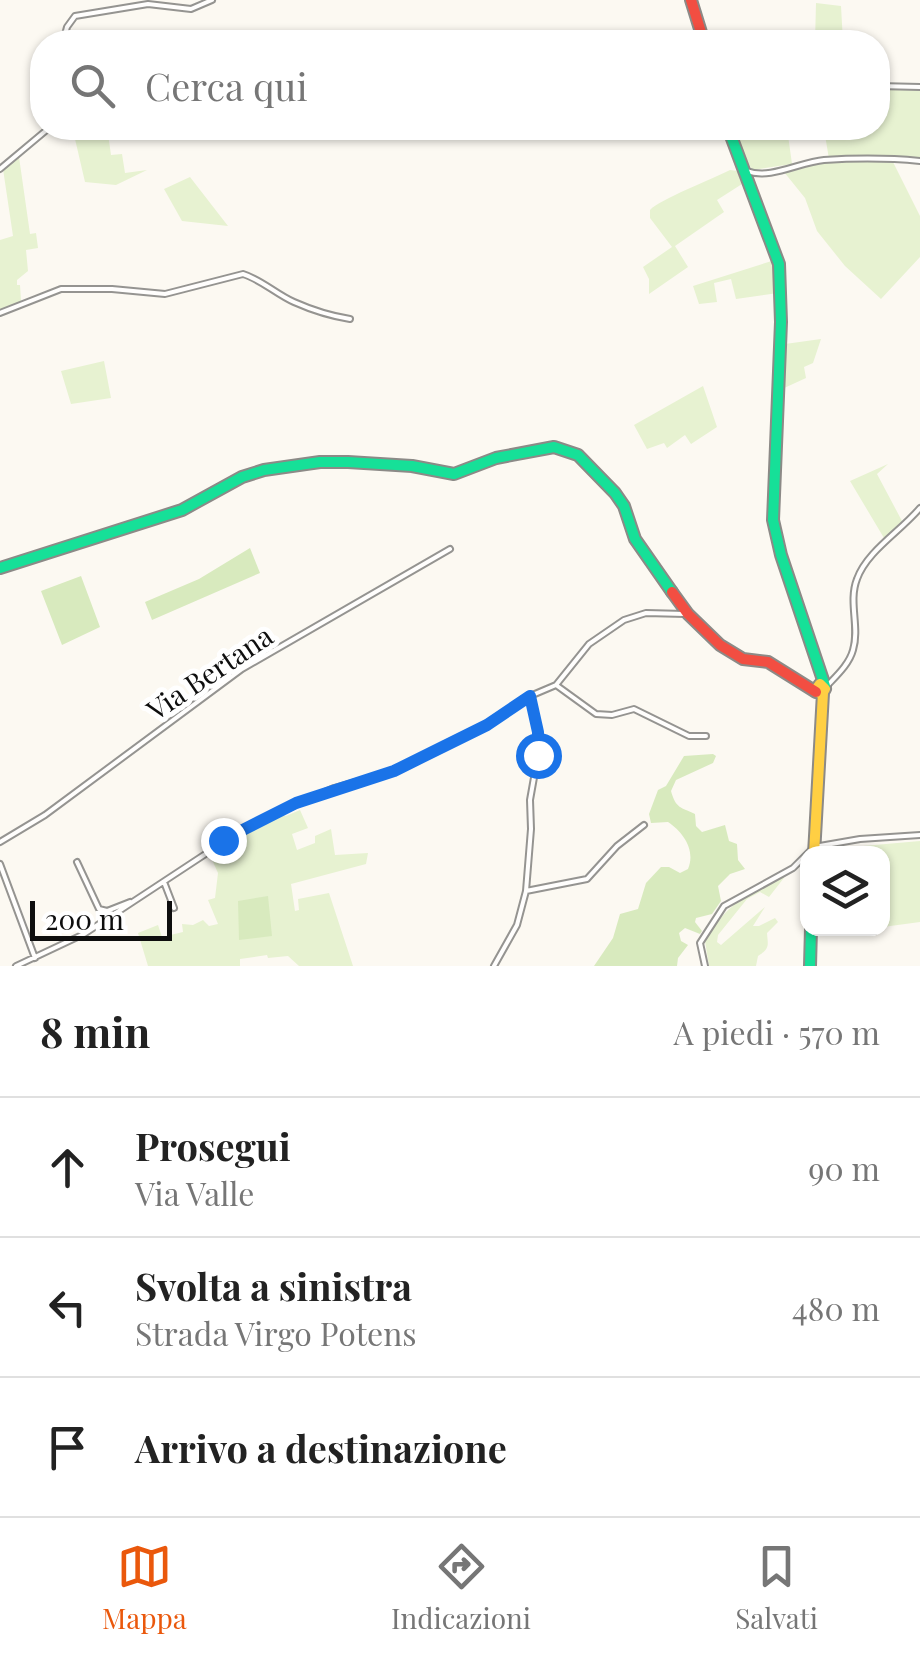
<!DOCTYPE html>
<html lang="it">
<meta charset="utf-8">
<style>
body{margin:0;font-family:"Playfair Display",serif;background:#f2f2f2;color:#222}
.controls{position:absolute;right:30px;bottom:30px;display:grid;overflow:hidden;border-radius:20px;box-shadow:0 2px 8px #0004}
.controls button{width:90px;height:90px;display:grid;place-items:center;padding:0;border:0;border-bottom:2px solid #e0e0e0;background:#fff;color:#222;font:50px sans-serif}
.scale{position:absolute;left:30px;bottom:25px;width:142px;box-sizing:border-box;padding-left:10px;border:5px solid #0e0e0e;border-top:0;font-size:28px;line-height:35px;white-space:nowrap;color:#0e0e0e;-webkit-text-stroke:8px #fff;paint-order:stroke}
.stop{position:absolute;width:30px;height:30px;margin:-22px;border:8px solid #1a73e8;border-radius:50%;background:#fff}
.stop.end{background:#1a73e8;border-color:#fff;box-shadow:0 2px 10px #0008}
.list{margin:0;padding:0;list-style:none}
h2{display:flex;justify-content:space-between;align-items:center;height:130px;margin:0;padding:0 40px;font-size:42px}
h2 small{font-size:32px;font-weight:400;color:#767676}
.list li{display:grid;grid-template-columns:65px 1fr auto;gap:30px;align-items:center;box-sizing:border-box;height:140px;padding:0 40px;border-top:2px solid #e0e0e0}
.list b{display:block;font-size:38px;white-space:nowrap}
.list p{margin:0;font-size:32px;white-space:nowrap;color:#767676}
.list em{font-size:32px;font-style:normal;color:#767676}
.icon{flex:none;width:55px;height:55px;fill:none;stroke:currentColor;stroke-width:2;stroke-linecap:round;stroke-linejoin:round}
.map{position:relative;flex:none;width:920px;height:966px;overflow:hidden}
.search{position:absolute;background:#fff;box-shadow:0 2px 8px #0004;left:30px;right:30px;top:30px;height:110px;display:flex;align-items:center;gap:25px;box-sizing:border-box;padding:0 35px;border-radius:40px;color:#767676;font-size:38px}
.sheet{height:550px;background:#fff}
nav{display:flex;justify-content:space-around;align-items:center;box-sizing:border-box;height:140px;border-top:2px solid #e0e0e0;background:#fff;font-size:28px;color:#767676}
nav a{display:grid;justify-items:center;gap:5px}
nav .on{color:#ea580c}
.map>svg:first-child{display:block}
.green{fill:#e7f2d1}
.forest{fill:#d8eabe}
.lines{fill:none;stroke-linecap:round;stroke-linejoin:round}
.street-casing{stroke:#959491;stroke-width:8}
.fast-casing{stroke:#8c8a87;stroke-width:14}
.slow-casing{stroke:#8c8a87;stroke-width:14}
.jam-casing{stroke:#8c8a87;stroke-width:14}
.street{stroke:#fffefd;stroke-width:4}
.fast{stroke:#16e098;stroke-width:10}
.slow{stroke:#ffcf43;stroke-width:10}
.jam{stroke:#f24e42;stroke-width:10}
.route{stroke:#1a73e8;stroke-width:12}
.labels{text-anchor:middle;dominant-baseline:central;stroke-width:10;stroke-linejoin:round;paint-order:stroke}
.street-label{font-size:28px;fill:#0e0e0e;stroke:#fff}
</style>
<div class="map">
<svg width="920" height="966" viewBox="0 0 920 966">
<rect width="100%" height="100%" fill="#fcf9f2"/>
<!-- green -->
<path class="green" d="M816 3 841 6 843 42H815Z
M878 87 920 88V160L829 159 825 135 808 138 807 128H878Z
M737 128H787L792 164 753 170 743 158Z
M108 134 111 155 122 154 125 173 147 170 116 185 85 182 75 139Z
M19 157 30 234 36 233 38 248 26 250 28 271 17 280V285H20L21 301 0 310V240L13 236 3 169Z
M826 162H893L920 216V257L881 299 845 266 817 231 805 198 784 172Z
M730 170 737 171 742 184 717 200 724 212 675 246 688 267 649 294V279L643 267 672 247 650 218V210C660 199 713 179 730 170Z
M190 177 228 226 182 221 164 189Z
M775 260 778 293 736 299 731 279 714 283 717 302 699 304 693 286Z
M821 339 813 363 804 367 806 378 782 389 785 344Z
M104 361 111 398 71 404 61 371Z
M703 386 717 427 691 444 685 435 667 448 664 443 647 449 634 425Z
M888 464 877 474 902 521 884 538 850 481Z
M300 810 308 828 292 834 297 850 315 843V836L331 829 335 855 368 853 366 864 291 884 295 911 299 910 298 899 329 893 353 966H299L288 956 268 958 267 955 240 959V966H148L138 933 158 925 162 937 183 932 182 924 193 925 203 920 209 926 218 924 208 900 215 898 218 873 209 853 281 814 286 816Z
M920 841V922L883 927 882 854 824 853 829 849Z
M787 874 769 897 760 892 747 899 718 935 717 942 721 945 765 907 753 926H759L775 918 778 922 767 933C768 946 770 948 758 956L756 966H709L705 941C730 899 746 897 787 874Z"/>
<!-- forest -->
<path class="forest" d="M250 548 260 573 152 620 145 602 199 579Z
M81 576 100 627 62 645 41 591Z
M713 754 716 756 713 763 676 780 671 791C676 809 681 807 695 814L696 826 702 832 725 825 729 841 737 844 738 860 745 869 730 874 718 886 721 901 712 914 696 918 695 922 702 931 700 934 685 928 679 933 681 941 688 945 678 958 677 966H594L613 938 620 914 638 909 646 883 661 867H669L680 873 688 869C696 850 683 832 668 822L651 823 649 814 658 790 666 786 684 756Z
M268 896 272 936 239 940 238 901Z"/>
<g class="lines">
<!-- street casing -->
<g class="street-casing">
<path id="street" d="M63 42 67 27 75 16 148 4 191 9 212 0
M878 86 920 87
M0 169 49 128
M747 171C770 180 800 162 824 160 856 158 889 158 920 161
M0 313 61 289H112L165 294 243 274C262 280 276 294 294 302 312 310 331 316 350 319
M556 685 596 714 612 715 634 709 689 736H706
M825 688C835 677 849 665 853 650 860 627 848 602 857 579 867 551 901 531 920 508
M0 842 45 815 242 669 450 549
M77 862 99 909 107 911 130 902
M0 864 35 958
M164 882 174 908
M526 891 587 879 617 846 644 825
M16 966 84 934 248 826 334 788 394 771 487 725 523 699 556 685 589 644 624 620 646 613 685 614
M494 966 517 925 526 891 531 829 530 800 538 755 537 732 530 695
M705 966 700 943 724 906 793 868 814 847 860 839 920 835"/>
</g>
<!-- fast casing -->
<g class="fast-casing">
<path id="fast" d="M728 128 779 264 781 322 773 520 781 555 825 686
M0 568 182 510 242 477 264 470 320 462H348L412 466 454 474 496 458 554 447 578 455 615 493 624 506 635 539 672 592
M810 966 811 928"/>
</g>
<!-- slow casing -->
<g class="slow-casing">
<path id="slow" d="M820 684 825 689 822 694 815 691Z
M814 854 823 693"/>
</g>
<!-- jam casing -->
<g class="jam-casing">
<path id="jam" d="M691 0 704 42
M672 592 688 614 720 645 743 659 768 662 816 692"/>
</g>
<!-- street -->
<use href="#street" class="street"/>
<!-- fast -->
<use href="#fast" class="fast"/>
<!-- slow -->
<use href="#slow" class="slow"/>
<!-- jam -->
<use href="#jam" class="jam"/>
</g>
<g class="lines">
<!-- route -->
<path class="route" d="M223 840 296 803 394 771 487 725 530 696 538 732V755"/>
</g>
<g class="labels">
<!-- street labels -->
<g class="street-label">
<text transform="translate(209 672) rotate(-34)">Via Bertana</text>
</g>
</g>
</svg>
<div class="controls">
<button><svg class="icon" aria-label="layers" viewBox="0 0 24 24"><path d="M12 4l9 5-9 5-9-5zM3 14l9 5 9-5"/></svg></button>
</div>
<div class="scale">200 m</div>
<div class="stop" style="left:538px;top:755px"></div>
<div class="stop end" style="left:223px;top:840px"></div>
<div class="search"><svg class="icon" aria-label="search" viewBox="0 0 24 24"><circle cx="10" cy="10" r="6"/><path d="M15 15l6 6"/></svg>Cerca qui</div>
</div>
<section class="sheet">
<h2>8 min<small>A piedi · 570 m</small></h2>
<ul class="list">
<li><svg class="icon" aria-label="ahead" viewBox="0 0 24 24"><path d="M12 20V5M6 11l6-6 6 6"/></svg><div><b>Prosegui</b><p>Via Valle</p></div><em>90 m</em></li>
<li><svg class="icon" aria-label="left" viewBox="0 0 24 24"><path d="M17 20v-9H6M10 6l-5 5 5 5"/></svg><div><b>Svolta a sinistra</b><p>Strada Virgo Potens</p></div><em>480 m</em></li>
<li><svg class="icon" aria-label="arrive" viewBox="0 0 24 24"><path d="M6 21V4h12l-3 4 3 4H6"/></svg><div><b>Arrivo a destinazione</b></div></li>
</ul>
</section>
<nav>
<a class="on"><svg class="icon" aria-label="map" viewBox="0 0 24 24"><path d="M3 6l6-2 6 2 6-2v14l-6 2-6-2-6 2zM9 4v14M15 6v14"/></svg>Mappa</a>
<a><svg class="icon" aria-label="directions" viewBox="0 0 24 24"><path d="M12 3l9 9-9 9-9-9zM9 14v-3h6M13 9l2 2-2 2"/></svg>Indicazioni</a>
<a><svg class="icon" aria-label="saved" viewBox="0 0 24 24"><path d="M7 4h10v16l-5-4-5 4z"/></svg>Salvati</a>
</nav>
